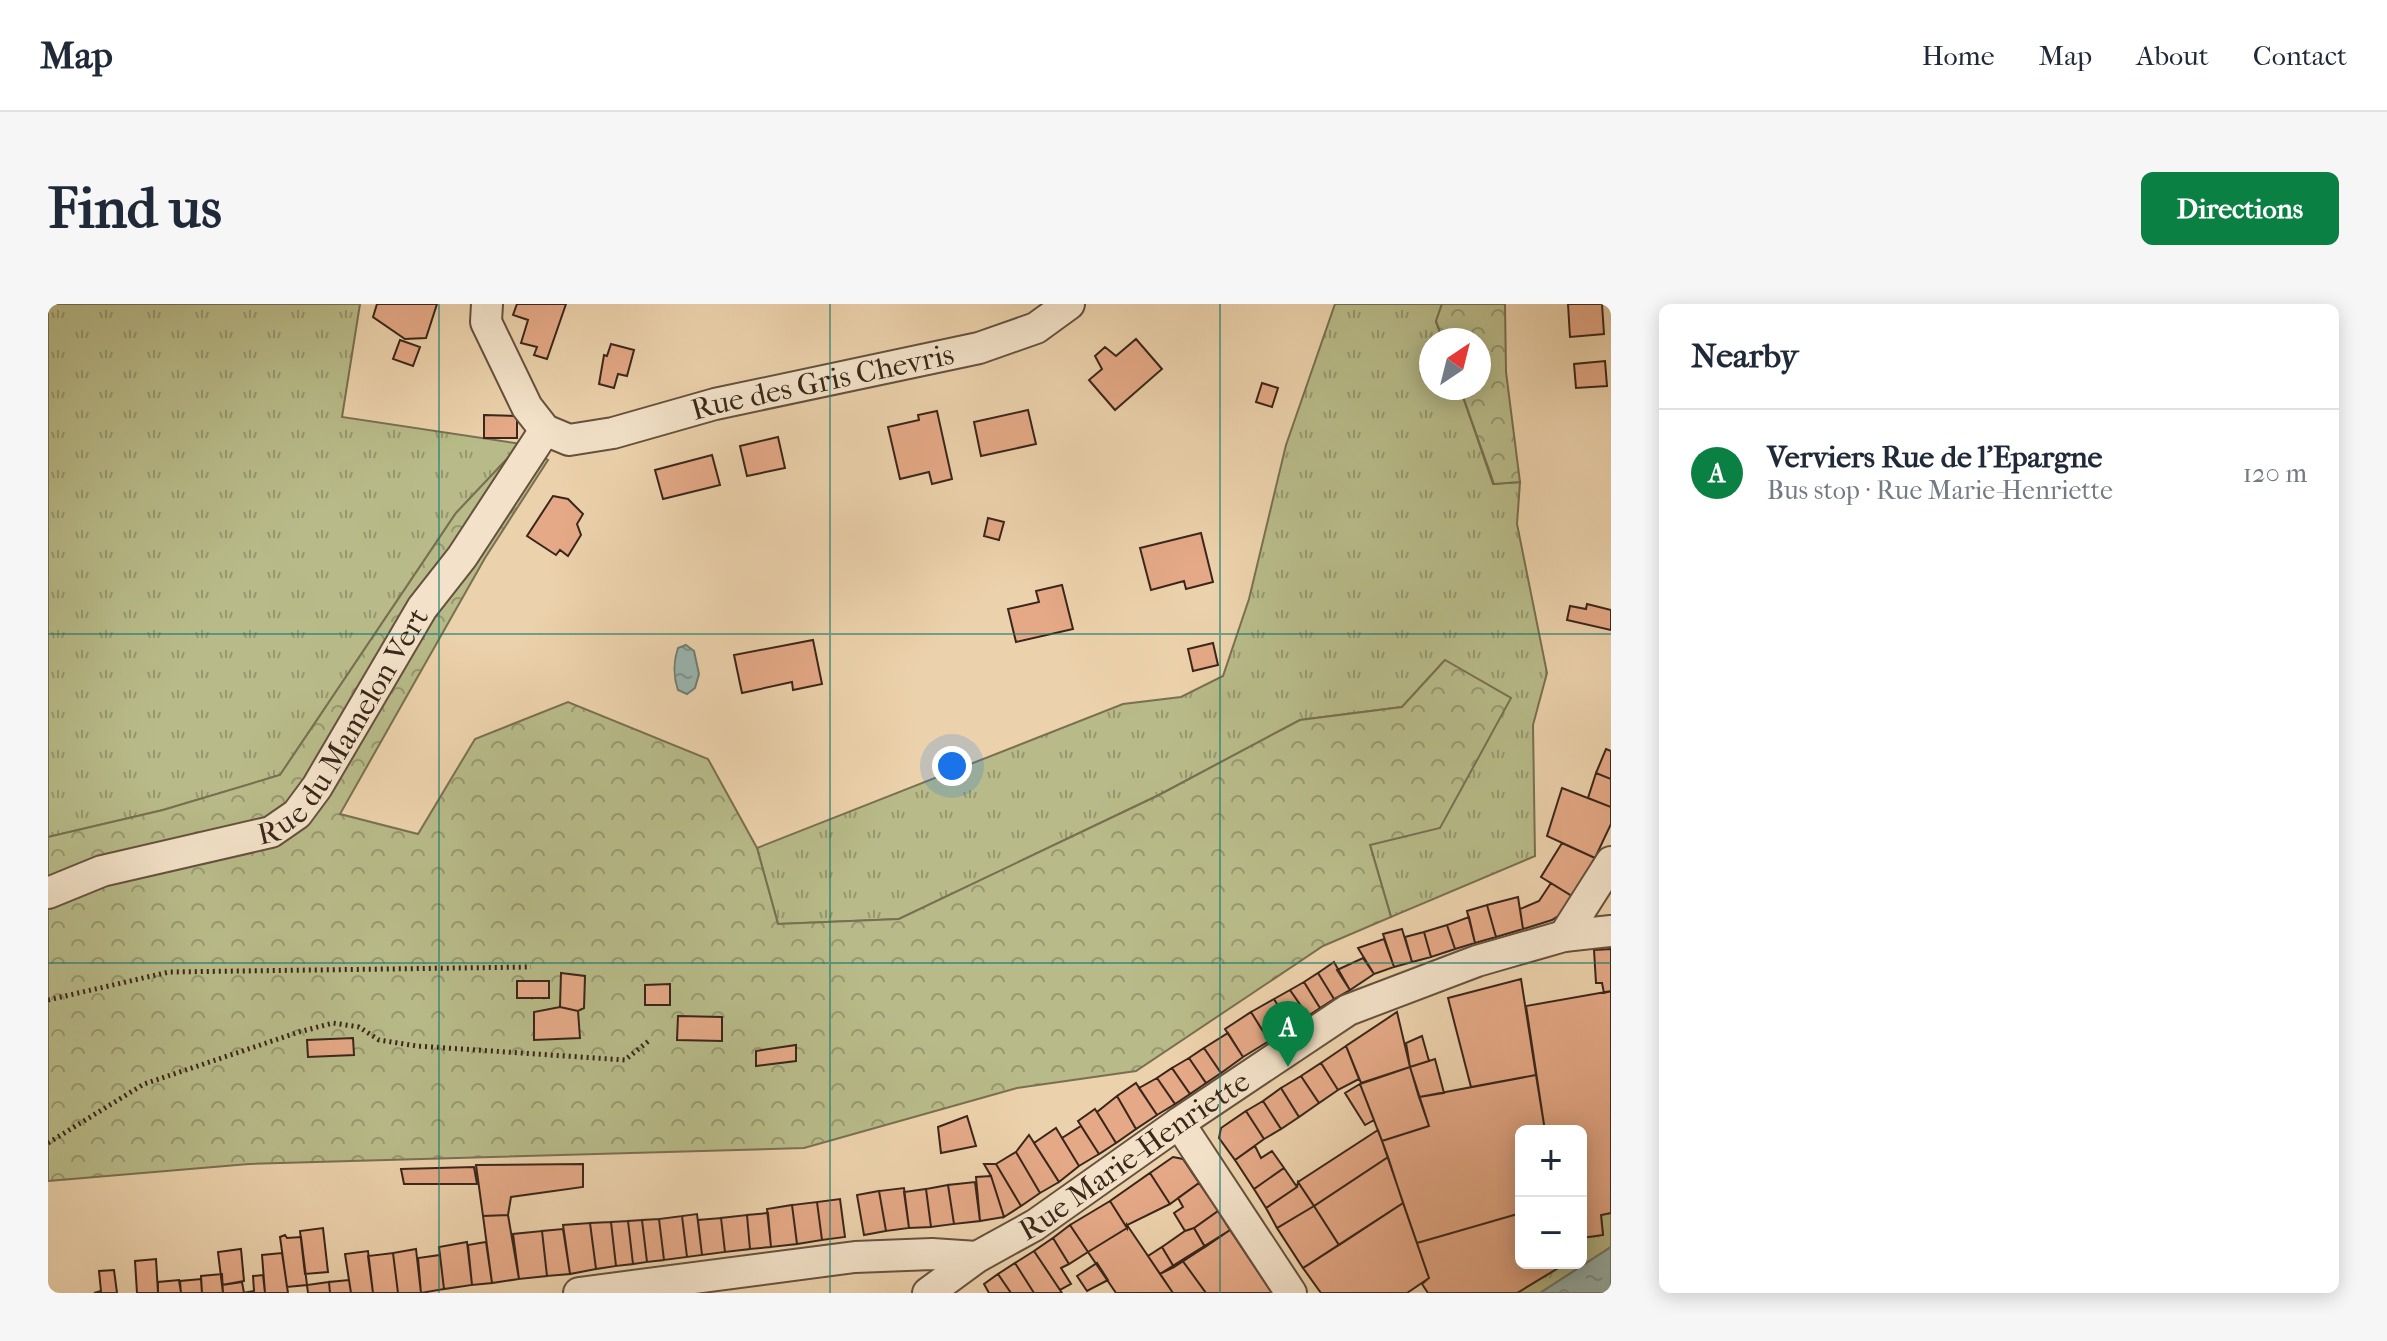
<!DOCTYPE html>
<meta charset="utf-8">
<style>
body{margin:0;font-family:"IM FELL French Canon",serif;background:#f6f6f7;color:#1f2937}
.controls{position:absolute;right:24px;bottom:24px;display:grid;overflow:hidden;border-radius:12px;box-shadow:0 4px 20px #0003}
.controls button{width:72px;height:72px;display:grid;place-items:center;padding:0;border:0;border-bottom:2px solid #e0e1e3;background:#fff;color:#1f2937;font:40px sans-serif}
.compass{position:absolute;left:1371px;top:24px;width:72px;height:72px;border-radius:50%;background:#fff;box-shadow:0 4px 20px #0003;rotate:35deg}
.you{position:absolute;left:904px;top:462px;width:28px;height:28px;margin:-20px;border:6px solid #fff;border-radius:50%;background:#1a73e8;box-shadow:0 0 0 12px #1a73e833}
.badge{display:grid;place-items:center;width:52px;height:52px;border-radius:50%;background:#0b8043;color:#fff;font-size:26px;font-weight:700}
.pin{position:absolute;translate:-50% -66px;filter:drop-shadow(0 2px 4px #0008)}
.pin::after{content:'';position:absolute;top:42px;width:28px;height:24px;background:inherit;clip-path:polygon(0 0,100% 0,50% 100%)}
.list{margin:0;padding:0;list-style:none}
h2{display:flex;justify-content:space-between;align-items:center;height:104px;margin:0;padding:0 32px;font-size:34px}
h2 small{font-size:26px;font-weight:400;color:#747a83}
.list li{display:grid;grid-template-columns:52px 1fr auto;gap:24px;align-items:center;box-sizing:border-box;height:128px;padding:0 32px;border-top:2px solid #e0e1e3}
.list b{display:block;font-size:30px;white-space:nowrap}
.list p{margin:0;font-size:26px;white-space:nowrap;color:#747a83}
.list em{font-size:26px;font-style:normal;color:#747a83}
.map{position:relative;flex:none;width:1563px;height:989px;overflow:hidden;border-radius:12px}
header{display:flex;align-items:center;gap:48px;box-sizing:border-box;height:112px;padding:0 40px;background:#fff;border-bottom:2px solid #e0e1e3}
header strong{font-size:38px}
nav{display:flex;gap:44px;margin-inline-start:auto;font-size:28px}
.intro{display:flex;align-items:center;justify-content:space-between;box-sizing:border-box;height:192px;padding:0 48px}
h1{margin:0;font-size:56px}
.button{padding:20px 36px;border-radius:12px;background:#0b8043;color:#fff;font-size:28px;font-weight:700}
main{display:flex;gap:48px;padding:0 48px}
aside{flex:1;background:#fff;border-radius:12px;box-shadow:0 4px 20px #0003}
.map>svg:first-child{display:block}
.grass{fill:url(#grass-tufts);stroke:#797052;stroke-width:2}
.forest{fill:url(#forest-crowns);stroke:#797052;stroke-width:2}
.water{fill:url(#water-ripples);stroke:#737c73;stroke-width:2}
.building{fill:#e5a987;stroke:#3a261a;stroke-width:2}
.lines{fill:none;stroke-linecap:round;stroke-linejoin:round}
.minor-casing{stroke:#66513e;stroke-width:34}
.path{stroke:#3a261a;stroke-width:5;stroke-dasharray:2 4;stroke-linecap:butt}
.minor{stroke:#f3e2c9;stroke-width:30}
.grid{fill:none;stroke:#0f766e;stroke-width:2;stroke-opacity:0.55}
.labels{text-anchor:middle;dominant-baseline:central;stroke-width:6;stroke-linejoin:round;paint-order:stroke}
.street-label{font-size:30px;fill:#3a261a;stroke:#f3e2c9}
</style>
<header>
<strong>Map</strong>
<nav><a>Home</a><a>Map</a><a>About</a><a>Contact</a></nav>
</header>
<div class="intro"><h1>Find us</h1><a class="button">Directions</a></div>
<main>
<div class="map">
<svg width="1563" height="989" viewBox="0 0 1563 989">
<defs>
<pattern id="grass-tufts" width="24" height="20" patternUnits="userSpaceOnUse" patternTransform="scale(2)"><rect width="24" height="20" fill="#b8bb89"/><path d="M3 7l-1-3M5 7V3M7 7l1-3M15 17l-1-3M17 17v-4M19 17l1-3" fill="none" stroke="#97986f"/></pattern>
<pattern id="forest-crowns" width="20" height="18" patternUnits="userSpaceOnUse" patternTransform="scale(2)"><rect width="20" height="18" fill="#b8bb89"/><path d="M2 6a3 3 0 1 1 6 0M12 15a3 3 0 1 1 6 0" fill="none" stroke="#97986f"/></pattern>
<pattern id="water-ripples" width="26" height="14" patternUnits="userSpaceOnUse" patternTransform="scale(2)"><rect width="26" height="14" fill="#99b6af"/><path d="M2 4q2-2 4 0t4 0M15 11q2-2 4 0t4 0" fill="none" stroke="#7e948e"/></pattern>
</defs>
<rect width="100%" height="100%" fill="#ecd2ac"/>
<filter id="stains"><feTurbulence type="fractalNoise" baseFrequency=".0025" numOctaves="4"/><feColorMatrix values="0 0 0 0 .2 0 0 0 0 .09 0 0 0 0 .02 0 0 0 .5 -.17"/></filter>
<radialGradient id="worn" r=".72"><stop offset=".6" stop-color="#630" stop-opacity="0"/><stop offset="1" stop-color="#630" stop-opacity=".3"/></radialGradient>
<!-- grass -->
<path class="grass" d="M0 0H312L294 113 473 140 408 209 232 471 115 506 0 533Z
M1287 0H1394L1388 18 1395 36H1383V84H1412L1445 180 1472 178 1469 220 1499 369 1485 421 1487 552 1343 613 1322 541 1397 356 1354 403 1252 416 1111 491 851 615 730 620 709 544 1075 400 1133 393 1175 372 1201 295 1238 141Z
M1563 909V943L1492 989H1469L1517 959H1533V934L1555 931 1553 911Z"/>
<!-- forest -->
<path class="forest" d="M1394 0H1457L1458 68 1472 178 1446 180 1412 84H1431V36H1395L1388 17Z
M473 140 500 156 437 254 292 510 370 530 427 435 520 398 660 455 709 544 730 620 851 615 1111 491 1252 416 1354 403 1397 356 1463 394 1392 524 1322 541 1343 613 1275 642 1088 767 969 784 756 844 201 860 0 877V533L115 506 232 471 408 209Z"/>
<!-- water -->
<path class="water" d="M638 341 646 347 651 370 647 384 639 390 630 386C625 371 625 359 630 344Z
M1563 943V989H1492Z"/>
<!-- building -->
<path class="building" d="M329 0H389L378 34 357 35 325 13Z
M469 0H518L499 55 486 51 489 43 473 39 480 16 465 11Z
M1520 0H1554L1556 30 1522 33Z
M1088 35 1114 65 1067 106 1041 76 1054 65 1047 52 1057 43 1068 52Z
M352 36 372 43 365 62 345 55Z
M563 40 586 46 579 72 570 70 566 84 551 80 556 51 559 52Z
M1557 57 1559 82 1528 84 1526 60Z
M1214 79 1230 84 1224 103 1208 98Z
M980 106 988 140 933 152 926 118Z
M889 107 904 175 884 180 881 168 852 175 840 123 871 116 870 111Z
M436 111 469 112V134H436Z
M730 133 737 164 699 172 692 142Z
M664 151 672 181 615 195 607 166Z
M505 192 520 195 535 210 529 220 533 231 520 252 512 246 508 251 479 232Z
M940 214 956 218 951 236 936 232Z
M1153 229 1165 278 1138 285 1136 277 1103 286 1092 244Z
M1014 281 1025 325 968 338 960 305 991 298 988 287Z
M1539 300 1563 306V326L1519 316 1522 302 1538 305Z
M765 336 774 380 745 386 744 378 694 389 686 351Z
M1165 339 1170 361 1145 367 1140 345Z
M1558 445 1563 447V475L1548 469Z
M1548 469 1563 475V503L1540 494Z
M1514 484 1563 503V520L1547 554 1499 532Z
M1514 539 1547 554 1524 592 1493 573Z
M1503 579 1524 592 1513 610 1504 616 1475 625 1472 605 1491 597Z
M1470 593 1475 625 1448 633 1439 601Z
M1439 601 1448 633 1427 639 1419 607Z
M1421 613 1427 639 1407 645 1399 621Z
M1399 621 1407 645 1383 653 1376 628Z
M1354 625 1364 658 1346 663 1335 630Z
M1376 628 1383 653 1364 658 1357 633Z
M1336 635 1346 663 1326 670 1310 644Z
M1563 645V687L1556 689 1554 679H1548L1546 646Z
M1315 654 1326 670 1302 686 1289 666Z
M1286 658 1302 686 1286 695 1270 669Z
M513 669 537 672 536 704 530 707 512 703Z
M1270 669 1286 695 1272 704 1256 678Z
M1473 675 1488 771 1423 783 1400 694Z
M469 677H501V694H469Z
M1256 678 1272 704 1260 712 1242 686Z
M622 680V701H597V681Z
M1242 686 1260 712 1243 723 1226 695Z
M1563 687V909L1553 911 1555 931 1533 934V827H1497L1478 702Z
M1226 695 1243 723 1221 737 1203 708Z
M512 703 530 707 532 734 486 736V708Z
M1203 708 1221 737 1195 753 1177 725Z
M1349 708 1362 763 1313 779 1298 742Z
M630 712 674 713V737L629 736Z
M1180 729 1195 753 1173 769 1156 744Z
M1374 732 1381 757 1362 763 1358 739Z
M305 734 306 751 260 753 259 736Z
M748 741V757L708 762V747Z
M1298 742 1311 775 1290 786 1273 759Z
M1156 744 1173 769 1158 779 1141 754Z
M1141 754 1158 779 1142 790 1124 764Z
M1387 755 1396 789 1371 793 1362 763Z
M1273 759 1290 786 1271 799 1253 772Z
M1362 763 1381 822 1334 837 1312 780Z
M1124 764 1142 790 1127 800 1109 774Z
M1488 771 1497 827H1473V909L1369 939 1334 837 1381 822 1371 793Z
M1253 772 1271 799 1251 813 1233 784Z
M1109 774 1127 800 1109 811 1091 784Z
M1088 779 1109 811 1088 825 1069 792Z
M1312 780 1326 816 1317 821 1297 789Z
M1233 784 1251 813 1233 825 1215 797Z
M1069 792 1088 825 1068 839 1049 808Z
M1215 797 1233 825 1216 835 1198 807Z
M1047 805 1068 839 1051 850 1030 817Z
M1198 807 1216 835 1187 856 1171 834 1173 824Z
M919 812 928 842 893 849 890 823Z
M1033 822 1051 850 1031 862 1014 834Z
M1008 824 1031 862 1011 878 986 839Z
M1330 826 1340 853 1266 902 1250 878Z
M981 831 1011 878 992 889 968 848Z
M1207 842 1213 854 1224 847 1236 864 1206 885 1187 856Z
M968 848 992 889 973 902 948 860Z
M1125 853 1135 855 1151 879 1122 900 1102 869Z
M1340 853 1355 899 1291 941 1266 902Z
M535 860V883L463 893 460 911 435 912 428 861Z
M936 860H948L973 902 956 913 943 872Z
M426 863 429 880H356L353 865Z
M1236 864 1249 883 1218 904 1206 885Z
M1102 869 1122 900 1079 921V924L1062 897Z
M943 872 956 913 932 917 928 873Z
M927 878 932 917 906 920 900 881Z
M1250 878 1266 902 1229 924 1218 904 1249 883Z
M1151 879 1170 907 1146 924 1137 927 1126 909 1135 903 1130 894Z
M900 881 906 920 883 923 878 885Z
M856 884 861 924 838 927 831 887Z
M878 885 883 923 861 924 856 888Z
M831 887 838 927 816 931 809 891Z
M792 895 797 933 774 936 769 898Z
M1062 897 1079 924 1040 948 1022 921Z
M769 898 774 936 749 940 744 901Z
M1355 899 1381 974 1359 989H1273L1255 964Z
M744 901 749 940 723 943 719 905Z
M1266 902 1291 941 1255 964 1229 924Z
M1170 907 1182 926 1157 943 1146 924Z
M720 909 723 943 702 945 699 911Z
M1473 909V959L1517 960 1469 989H1380L1374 980 1381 974 1369 939Z
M649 910 654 951 639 953 634 912Z
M460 911 471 975 444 979 435 912Z
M699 911 702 945 677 948 673 914Z
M634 912 639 953 616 956 611 915Z
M673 914 677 948 654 951 650 916Z
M611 915 616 956 599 958 594 916Z
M594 916 599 958 585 960 580 917Z
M580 917 585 960 568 962 563 918Z
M563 918 568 962 548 965 542 919Z
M542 919 548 965 522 970 515 921Z
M1022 921 1040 948 1021 960 1005 934Z
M1079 921 1100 952 1125 989H1068L1040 948 1079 924Z
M275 924 280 968 257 970 252 927Z
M1146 924 1157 943 1126 963 1114 943 1137 927Z
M515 925 522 970 499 972 494 927Z
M1182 926 1224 989H1158L1134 956Z
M494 927 499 972 471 975 465 930Z
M237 931 239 934 253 933 259 981 239 983 232 933Z
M1005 934 1021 960 1013 964 1023 980 1012 986 986 947Z
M419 938 424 981 396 985 391 943Z
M438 938 444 979 424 981 420 941Z
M1114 943 1126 963 1112 970 1100 952Z
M193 945 196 977 174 981 170 948Z
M368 945 373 989H350L345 949Z
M320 947 325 989H303L297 950Z
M986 947 1014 989H986L967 959Z
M234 949 240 989H217L214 951Z
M345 949 350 989H325L320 952Z
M392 951 396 985 373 989 370 954Z
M108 955 110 989H89L87 957Z
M1134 956 1158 989H1125L1112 970Z
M967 959 986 989H963L950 970Z
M1049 959 1060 976 1039 987 1029 972Z
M66 966 69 989H46L53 987 51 967Z
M174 970 175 989H154L153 972Z
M950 970 963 989H941L936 980Z
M215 971 217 989H195L206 987 205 972Z
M153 975 154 989H133L132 977Z
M131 976 133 989H110V978Z
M301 976 303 989H282L281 978Z
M194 978 196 989H175L174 981Z
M281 978 282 989H260L259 981Z"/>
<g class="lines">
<!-- minor casing -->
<g class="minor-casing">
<g id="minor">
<path id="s1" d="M439 0 438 18 479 103 497 126 521 136 565 129 667 100 931 44 988 24 1021 0"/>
<path id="s2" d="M0 589 54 567 223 528 249 510 269 483 374 304 414 253 497 126"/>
<path d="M1516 632 1563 558"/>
<path d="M1131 819 1243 989"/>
<path d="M531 989 807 953 884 950 929 953"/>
<path id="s3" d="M880 989 929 953 987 921 1131 819 1300 706 1429 657 1516 632 1563 627"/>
</g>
</g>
<!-- path -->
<path class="path" d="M0 696 121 668 483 663
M0 839 96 780 251 728 285 719 311 723 331 736 369 742 577 756 603 735"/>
<!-- minor -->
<use href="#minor" class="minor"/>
</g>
<!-- grid -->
<path class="grid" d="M391 0V989M782 0V989M1172 0V989M0 330H1563M0 659H1563"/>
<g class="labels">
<!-- street labels -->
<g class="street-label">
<text stroke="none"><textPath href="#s1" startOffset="428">Rue des Gris Chevris</textPath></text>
<text stroke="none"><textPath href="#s2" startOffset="360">Rue du Mamelon Vert</textPath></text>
<text stroke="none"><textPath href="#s3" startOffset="248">Rue Marie-Henriette</textPath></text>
</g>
</g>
<rect width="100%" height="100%" filter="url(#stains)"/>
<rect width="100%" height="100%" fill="url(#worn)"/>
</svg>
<div class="controls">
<button>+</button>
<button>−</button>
</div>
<svg class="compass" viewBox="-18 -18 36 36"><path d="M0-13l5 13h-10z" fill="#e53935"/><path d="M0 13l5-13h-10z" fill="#747a83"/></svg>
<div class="you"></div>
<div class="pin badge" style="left:1240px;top:763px">A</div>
</div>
<aside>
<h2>Nearby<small></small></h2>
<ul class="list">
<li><span class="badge">A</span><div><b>Verviers Rue de l'Epargne</b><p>Bus stop · Rue Marie-Henriette</p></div><em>120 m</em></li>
</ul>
</aside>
</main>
